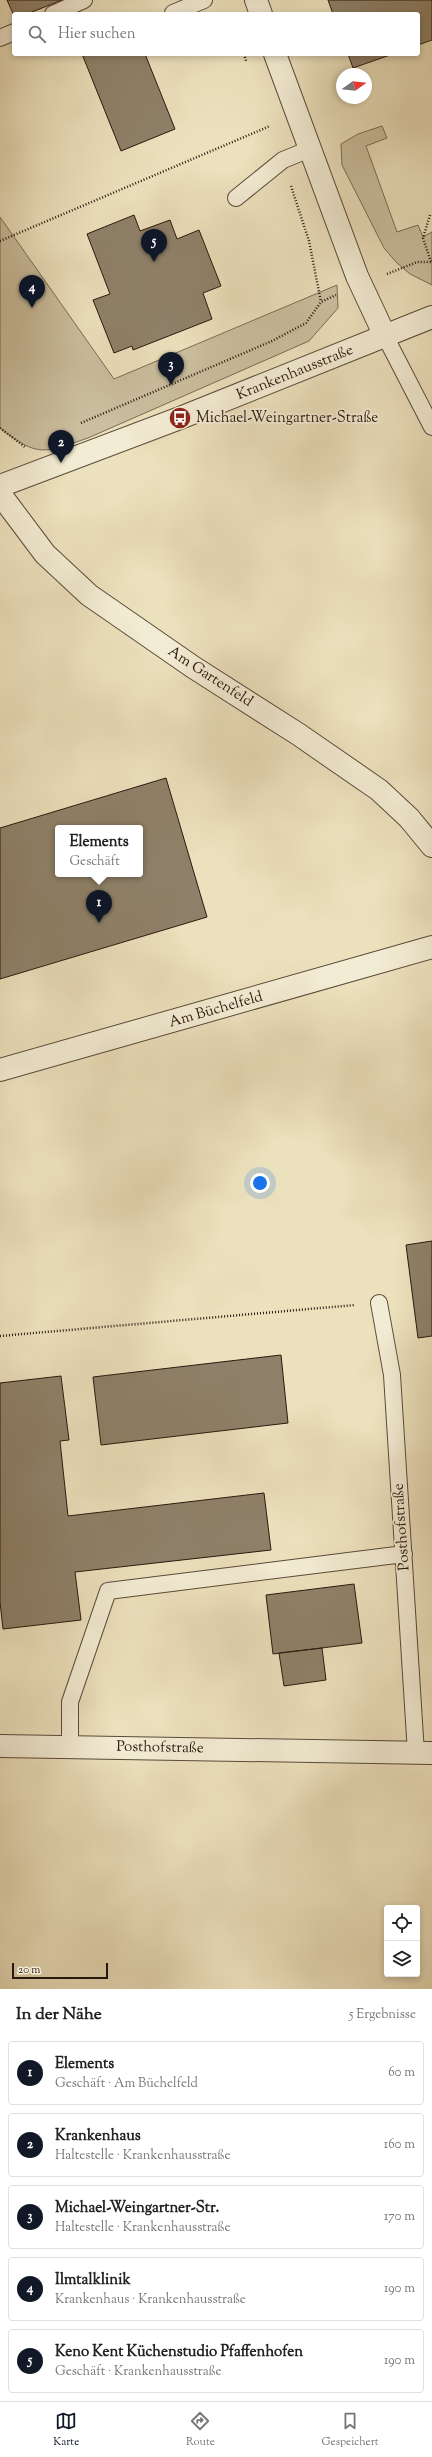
<!DOCTYPE html>
<html lang="de">
<meta charset="utf-8">
<style>
body{margin:0;font-family:"Sorts Mill Goudy",serif;background:#f2f2f2;color:#222}
.controls{position:absolute;right:12px;bottom:12px;display:grid;overflow:hidden;border-radius:4px;box-shadow:0 2px 6px #0003}
.controls button{width:36px;height:36px;display:grid;place-items:center;padding:0;border:0;border-bottom:1px solid #e0e0e0;background:#fff;color:#222;font:20px sans-serif}
.compass{position:absolute;left:336px;top:68px;width:36px;height:36px;border-radius:50%;background:#fff;box-shadow:0 2px 6px #0003;rotate:75deg}
.scale{position:absolute;left:12px;bottom:10px;width:96px;box-sizing:border-box;padding-left:4px;border:2px solid #29180f;border-top:0;font-size:11px;line-height:14px;white-space:nowrap;color:#29180f;-webkit-text-stroke:3px #f3ecd4;paint-order:stroke}
.you{position:absolute;left:260px;top:1183px;width:14px;height:14px;margin:-10px;border:3px solid #fff;border-radius:50%;background:#1a73e8;box-shadow:0 0 0 6px #1a73e833}
.badge{display:grid;place-items:center;width:26px;height:26px;border-radius:50%;background:#111827;color:#fff;font-size:13px;font-weight:700}
.pin{position:absolute;translate:-50% -33px;filter:drop-shadow(0 1px 2px #0008)}
.pin::after{content:'';position:absolute;top:21px;width:14px;height:12px;background:inherit;clip-path:polygon(0 0,100% 0,50% 100%)}
.popup{position:absolute;left:55px;top:825px;width:88px;height:52px;box-sizing:border-box;display:grid;place-content:center;border-radius:4px;background:#fff;filter:drop-shadow(0 1px 3px #0005);font-size:13px;white-space:nowrap;color:#767676}
.popup b{font-size:15px;color:#222}
.popup::after{content:'';position:absolute;left:50%;top:100%;margin-left:-8px;border:8px solid transparent;border-top-color:#fff}
.list{margin:0;padding:0;list-style:none}
h2{display:flex;justify-content:space-between;align-items:center;height:52px;margin:0;padding:0 16px;font-size:17px}
h2 small{font-size:13px;font-weight:400;color:#767676}
.list li{display:grid;grid-template-columns:26px 1fr auto;gap:12px;align-items:center;box-sizing:border-box;height:64px;margin:0 8px 8px;padding:0 8px;border:1px solid #e0e0e0;border-radius:4px}
.list b{display:block;font-size:15px;white-space:nowrap}
.list p{margin:0;font-size:13px;white-space:nowrap;color:#767676}
.list em{font-size:13px;font-style:normal;color:#767676}
.icon{flex:none;width:22px;height:22px;fill:none;stroke:currentColor;stroke-width:2;stroke-linecap:round;stroke-linejoin:round}
.map{position:relative;flex:none;width:432px;height:1989px;overflow:hidden}
.search{position:absolute;background:#fff;box-shadow:0 2px 6px #0003;left:12px;right:12px;top:12px;height:44px;display:flex;align-items:center;gap:10px;box-sizing:border-box;padding:0 14px;border-radius:4px;color:#767676;font-size:15px}
.sheet{height:412px;background:#fff}
nav{display:flex;justify-content:space-around;align-items:center;box-sizing:border-box;height:56px;border-top:1px solid #e0e0e0;background:#fff;font-size:11px;color:#767676}
nav a{display:grid;justify-items:center;gap:2px}
nav .on{color:#111827}
.map>svg:first-child{display:block}
.green{fill:#cbbf9f;stroke:#7a6c57}
.building{fill:#8e8169;stroke:#29180f;fill-rule:evenodd}
.lines{fill:none;stroke-linecap:round;stroke-linejoin:round}
.lane-casing{stroke:#5a4a3a;stroke-width:18}
.street-casing{stroke:#5a4a3a;stroke-width:24}
.path{stroke:#29180f;stroke-width:2.5;stroke-dasharray:1 2;stroke-linecap:butt}
.lane{stroke:#f3ecd4;stroke-width:16}
.street{stroke:#f3ecd4;stroke-width:22}
.labels{text-anchor:middle;dominant-baseline:central;stroke-width:3.5;stroke-linejoin:round;paint-order:stroke}
.street-label{font-size:15px;fill:#29180f;stroke:#f3ecd4}
.poi-label{font-size:15px;fill:#29180f;stroke:#f3ecd4;text-anchor:start}
</style>
<div class="map">
<svg width="432" height="1989" viewBox="0 0 432 1989">
<rect width="100%" height="100%" fill="#ece1bd"/>
<filter id="stains"><feTurbulence type="fractalNoise" baseFrequency=".005" numOctaves="4"/><feColorMatrix values="0 0 0 0 .2 0 0 0 0 .09 0 0 0 0 .02 0 0 0 .5 -.17"/></filter>
<radialGradient id="worn" r=".72"><stop offset=".6" stop-color="#630" stop-opacity="0"/><stop offset="1" stop-color="#630" stop-opacity=".3"/></radialGradient>
<!-- green -->
<path class="green" d="M382 126 387 138 366 146 397 232 418 225 423 237 432 232V285L410 274 396 262 384 248 342 165 341 144 358 134Z
M0 217 114 379 337 285 338 308 309 341 88 438C44 453 38 458 0 428Z"/>
<!-- building -->
<path class="building" d="M7 0H62L27 14H14V16Z
M328 0H432V40L418 45V14H333Z
M82 54H145L175 129 121 151Z
M348 54H393L353 68Z
M134 215 140 231 170 220 177 239 199 230 221 286 203 293 212 319 133 350 132 346 114 353 93 300 110 294 87 234Z
M166 778 207 917 0 979V828ZM58 828H140V874H58Z
M432 1241V1336L418 1338 406 1245Z
M281 1355 288 1423 101 1445 93 1377Z
M61 1376 69 1440 60 1441 68 1516 264 1493 271 1550 75 1572 81 1620 3 1629 0 1602V1383Z
M354 1584 362 1643 273 1654 266 1595Z
M322 1648 326 1680 284 1686 279 1653Z"/>
<g class="lines">
<!-- lane casing -->
<g class="lane-casing">
<path id="lane" d="M173 13 204 0
M53 14 84 0
M0 38 14 32
M236 198 283 160 310 149
M385 336 432 427
M379 1303 392 1375 416 1753
M70 1747V1702L108 1591 404 1554"/>
</g>
<!-- street casing -->
<g class="street-casing">
<path id="street" d="M256 0 261 14
M275 54 357 276 385 336
M0 486 180 418 432 317
M0 494 45 554 89 595 193 667 298 734 379 790 409 818 432 846
M0 1070 432 947
M0 1746 432 1753"/>
</g>
<!-- path -->
<path class="path" d="M244 54 246 61
M291 186 309 241 321 302
M430 215 423 238 431 262
M0 241 270 126
M387 274 417 262H432
M81 423 272 341 306 323 321 302 336 295
M0 428 25 447
M0 1336 355 1305"/>
<!-- lane -->
<use href="#lane" class="lane"/>
<!-- street -->
<use href="#street" class="street"/>
</g>
<!-- icons -->
<defs>
<g id="bus-disc" transform="scale(1.15)"><circle r="9.5" fill="#8f2418" stroke="#f3ecd4"/><path d="M-5-6H5V4H4V6H2V4H-2V6H-4V4H-5ZM-3.5-4V0h7V-4ZM-3.5 1.2v1.5H-2V1.2ZM2 1.2v1.5H3.5V1.2Z" fill="#fff"/></g>
</defs>
<g fill-rule="evenodd">
<use href="#bus-disc" x="180" y="418"/>
</g>
<g class="labels">
<!-- street labels -->
<g class="street-label">
<text transform="translate(295 373) rotate(-22)">Krankenhausstraße</text>
<text transform="translate(210 677) rotate(33)">Am Gartenfeld</text>
<text transform="translate(216 1010) rotate(-16)">Am Büchelfeld</text>
<text transform="translate(402 1527) rotate(-94)">Posthofstraße</text>
<text transform="translate(160 1748) rotate(1)">Posthofstraße</text>
</g>
<!-- poi labels -->
<g class="poi-label">
<text x="196" y="418">Michael-Weingartner-Straße</text>
</g>
</g>
<rect width="100%" height="100%" filter="url(#stains)"/>
<rect width="100%" height="100%" fill="url(#worn)"/>
</svg>
<div class="controls">
<button><svg class="icon" aria-label="locate" viewBox="0 0 24 24"><circle cx="12" cy="12" r="6"/><path d="M12 2v4M12 18v4M2 12h4M18 12h4"/></svg></button>
<button><svg class="icon" aria-label="layers" viewBox="0 0 24 24"><path d="M12 4l9 5-9 5-9-5zM3 14l9 5 9-5"/></svg></button>
</div>
<svg class="compass" viewBox="-18 -18 36 36"><path d="M0-13l5 13h-10z" fill="#e53935"/><path d="M0 13l5-13h-10z" fill="#767676"/></svg>
<div class="scale">20 m</div>
<div class="you"></div>
<div class="pin badge" style="left:99px;top:923px">1</div>
<div class="popup"><b>Elements</b>Geschäft</div>
<div class="pin badge" style="left:61px;top:463px">2</div>
<div class="pin badge" style="left:171px;top:385px">3</div>
<div class="pin badge" style="left:32px;top:308px">4</div>
<div class="pin badge" style="left:154px;top:262px">5</div>
<div class="search"><svg class="icon" aria-label="search" viewBox="0 0 24 24"><circle cx="10" cy="10" r="6"/><path d="M15 15l6 6"/></svg>Hier suchen</div>
</div>
<section class="sheet">
<h2>In der Nähe<small>5 Ergebnisse</small></h2>
<ul class="list">
<li><span class="badge">1</span><div><b>Elements</b><p>Geschäft · Am Büchelfeld</p></div><em>60 m</em></li>
<li><span class="badge">2</span><div><b>Krankenhaus</b><p>Haltestelle · Krankenhausstraße</p></div><em>160 m</em></li>
<li><span class="badge">3</span><div><b>Michael-Weingartner-Str.</b><p>Haltestelle · Krankenhausstraße</p></div><em>170 m</em></li>
<li><span class="badge">4</span><div><b>Ilmtalklinik</b><p>Krankenhaus · Krankenhausstraße</p></div><em>190 m</em></li>
<li><span class="badge">5</span><div><b>Keno Kent Küchenstudio Pfaffenhofen</b><p>Geschäft · Krankenhausstraße</p></div><em>190 m</em></li>
</ul>
</section>
<nav>
<a class="on"><svg class="icon" aria-label="map" viewBox="0 0 24 24"><path d="M3 6l6-2 6 2 6-2v14l-6 2-6-2-6 2zM9 4v14M15 6v14"/></svg>Karte</a>
<a><svg class="icon" aria-label="directions" viewBox="0 0 24 24"><path d="M12 3l9 9-9 9-9-9zM9 14v-3h6M13 9l2 2-2 2"/></svg>Route</a>
<a><svg class="icon" aria-label="saved" viewBox="0 0 24 24"><path d="M7 4h10v16l-5-4-5 4z"/></svg>Gespeichert</a>
</nav>
